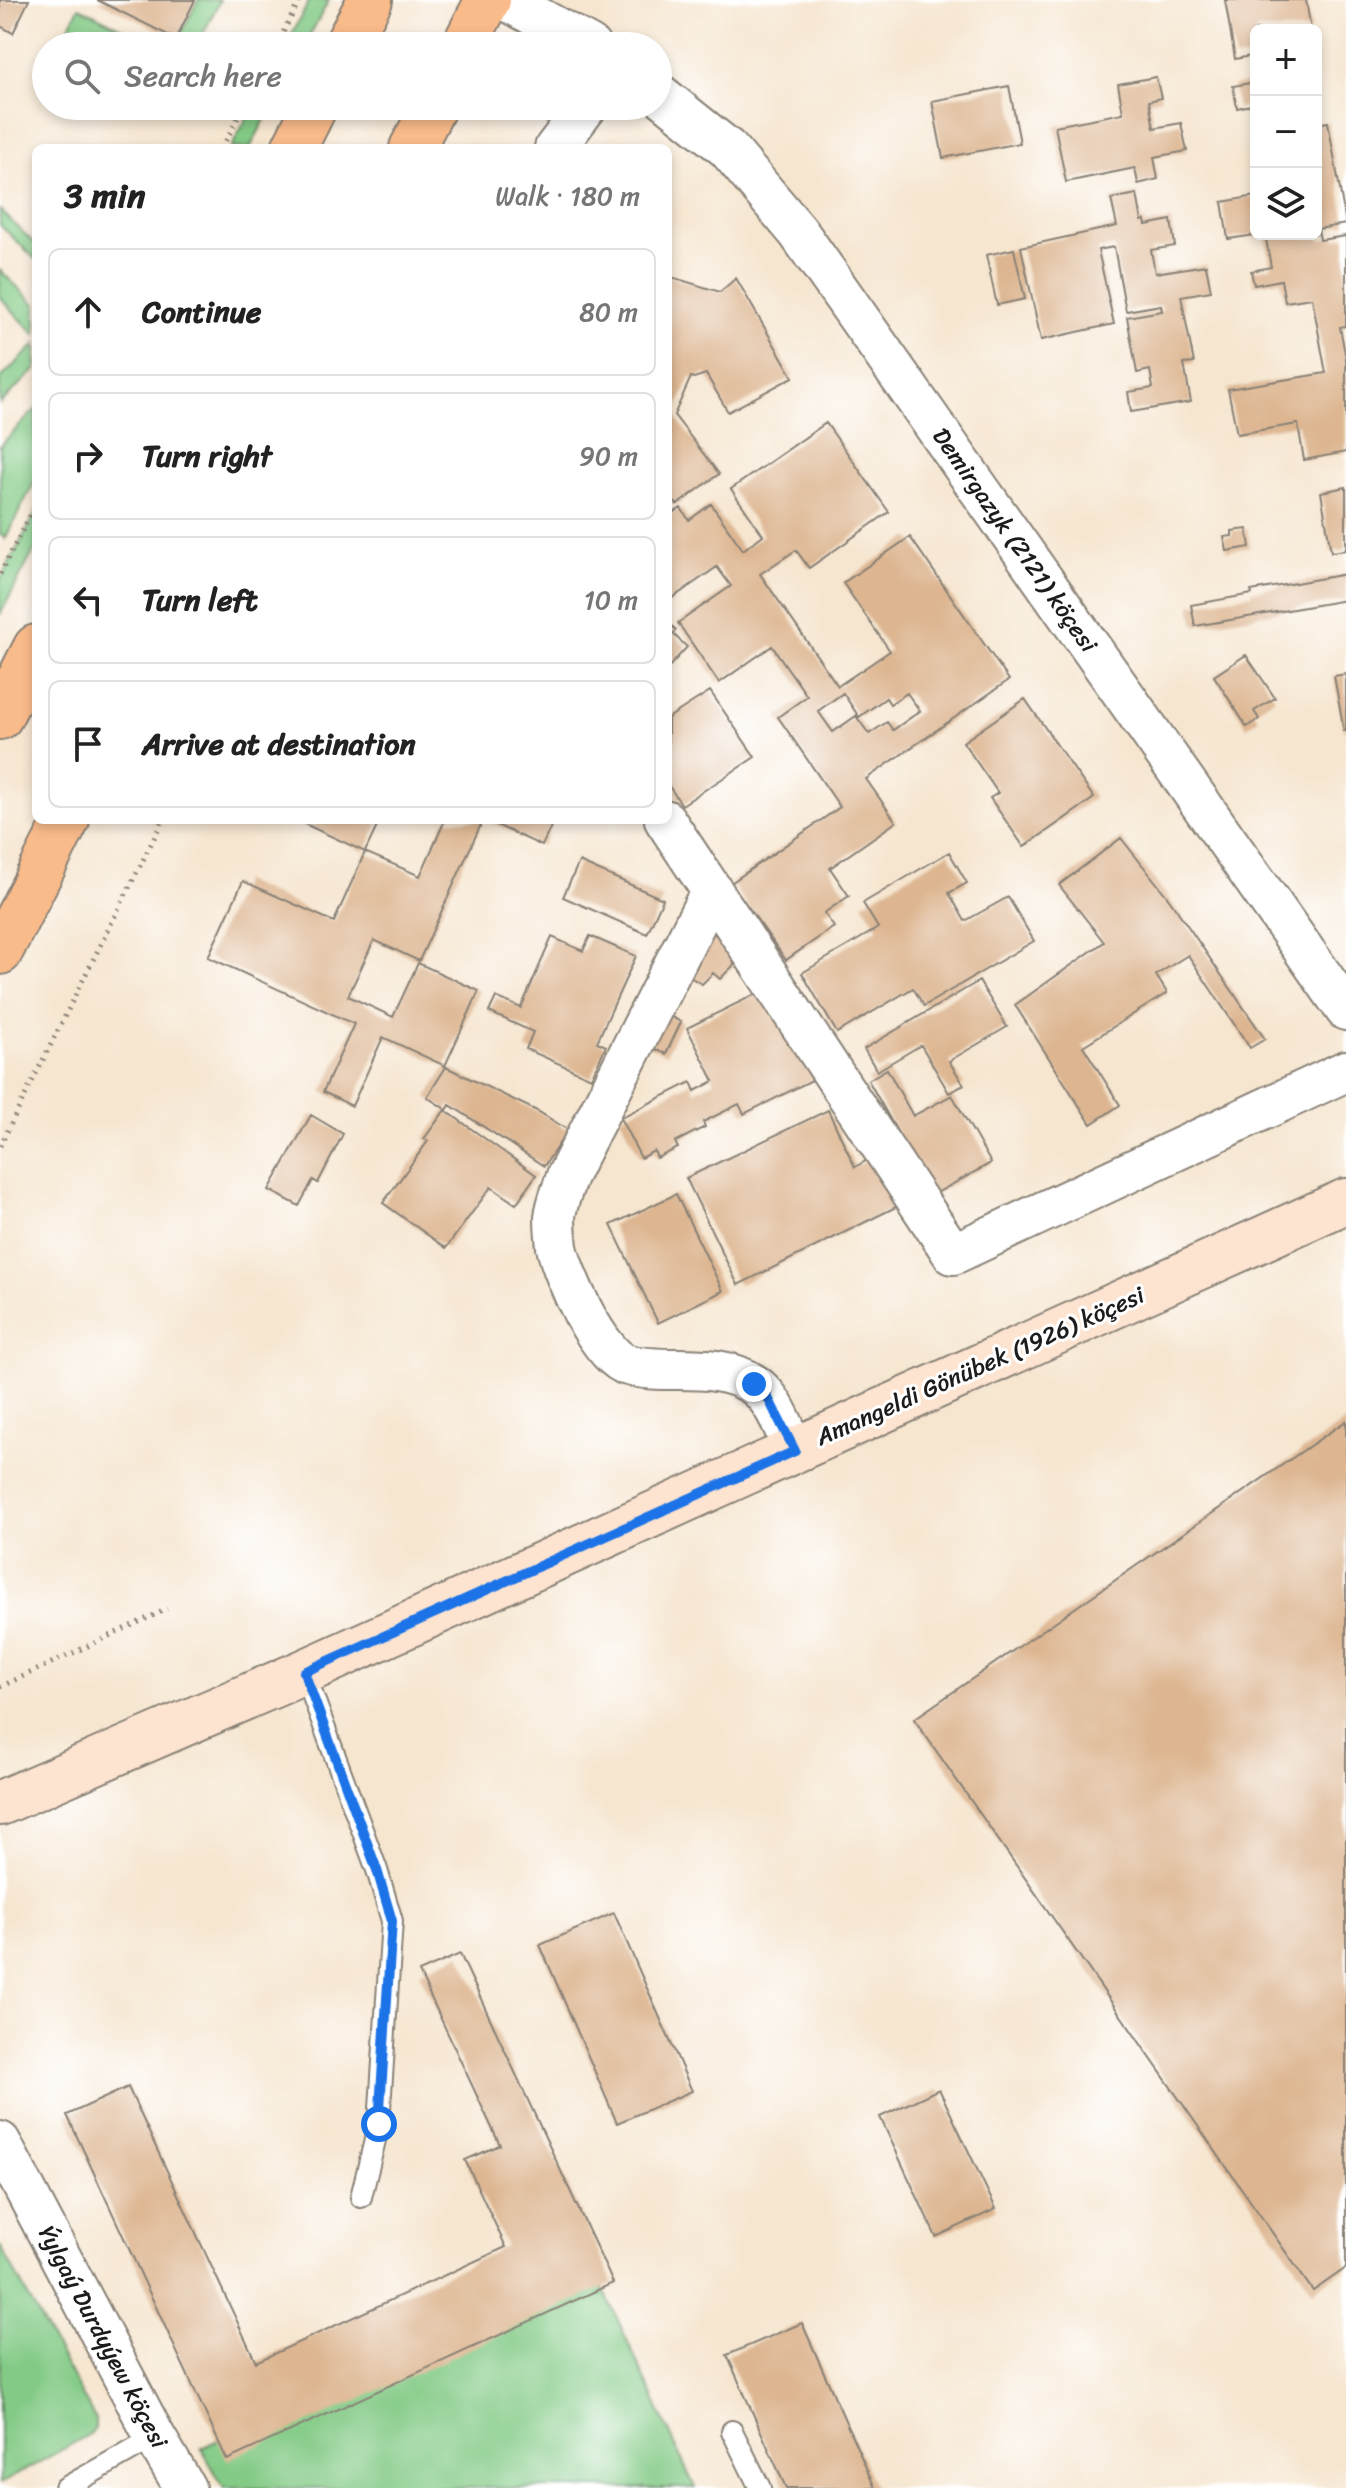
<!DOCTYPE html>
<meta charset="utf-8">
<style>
body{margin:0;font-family:Sriracha,sans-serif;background:#f6f6f6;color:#222}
.controls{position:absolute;right:24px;top:24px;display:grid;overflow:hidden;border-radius:12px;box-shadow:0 4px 12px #0003}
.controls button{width:72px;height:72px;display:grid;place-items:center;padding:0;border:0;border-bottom:2px solid #e0e0e0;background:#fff;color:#222;font:40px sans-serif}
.stop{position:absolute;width:24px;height:24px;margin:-18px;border:6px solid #1a73e8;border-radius:50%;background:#fff}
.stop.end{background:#1a73e8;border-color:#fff;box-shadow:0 2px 8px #0008}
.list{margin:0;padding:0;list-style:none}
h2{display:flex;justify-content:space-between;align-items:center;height:104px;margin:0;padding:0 32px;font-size:34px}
h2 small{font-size:26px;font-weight:400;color:#767676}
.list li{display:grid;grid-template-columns:52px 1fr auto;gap:24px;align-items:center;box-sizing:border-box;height:128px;margin:0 16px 16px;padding:0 16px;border:2px solid #e0e0e0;border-radius:12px}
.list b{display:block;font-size:30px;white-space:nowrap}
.list em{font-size:26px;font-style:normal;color:#767676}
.icon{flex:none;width:44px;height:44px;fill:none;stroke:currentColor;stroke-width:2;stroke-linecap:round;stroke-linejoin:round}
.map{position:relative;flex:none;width:1346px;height:2488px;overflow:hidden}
.search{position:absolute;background:#fff;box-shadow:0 4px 12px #0003;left:32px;top:32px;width:640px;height:88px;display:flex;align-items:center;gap:20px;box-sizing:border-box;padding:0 28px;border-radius:44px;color:#767676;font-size:30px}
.panel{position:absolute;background:#fff;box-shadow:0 4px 12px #0003;left:32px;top:144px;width:640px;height:680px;border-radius:12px}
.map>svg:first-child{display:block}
.green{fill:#83ca86;stroke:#507351;stroke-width:2}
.building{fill:#ddb691;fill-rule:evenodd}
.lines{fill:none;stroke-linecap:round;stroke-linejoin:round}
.lane-casing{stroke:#898176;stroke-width:24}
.street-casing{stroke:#898176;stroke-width:44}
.secondary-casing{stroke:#898176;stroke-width:48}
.primary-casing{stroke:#898176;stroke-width:48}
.path{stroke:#898176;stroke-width:5;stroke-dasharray:2 6;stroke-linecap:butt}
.lane{stroke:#fff;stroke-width:20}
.street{stroke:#fff;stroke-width:40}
.secondary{stroke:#fde4d1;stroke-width:44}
.primary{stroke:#fabb8b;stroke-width:44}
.route{stroke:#1a73e8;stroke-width:10}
.labels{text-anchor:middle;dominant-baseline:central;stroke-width:6;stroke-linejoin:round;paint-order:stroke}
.street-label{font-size:24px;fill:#1c1c1c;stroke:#fff}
</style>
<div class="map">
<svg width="1346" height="2488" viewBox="0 0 1346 2488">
<rect width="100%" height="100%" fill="#fff"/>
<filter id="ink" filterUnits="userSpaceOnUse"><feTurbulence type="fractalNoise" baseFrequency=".0125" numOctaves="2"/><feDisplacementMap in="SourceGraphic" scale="16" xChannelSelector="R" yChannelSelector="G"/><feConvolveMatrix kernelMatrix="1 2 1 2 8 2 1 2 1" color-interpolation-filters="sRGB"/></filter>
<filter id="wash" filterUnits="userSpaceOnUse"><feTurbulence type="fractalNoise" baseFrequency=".006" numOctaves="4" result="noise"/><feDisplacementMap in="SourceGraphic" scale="32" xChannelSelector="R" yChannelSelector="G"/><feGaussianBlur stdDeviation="1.8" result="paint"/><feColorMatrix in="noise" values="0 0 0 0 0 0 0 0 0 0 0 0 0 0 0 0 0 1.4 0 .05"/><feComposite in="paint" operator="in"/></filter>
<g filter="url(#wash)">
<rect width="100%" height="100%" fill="#f6e6d0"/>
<!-- green -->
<path class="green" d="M198 0H220L197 46 179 37Z
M310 0H329L304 46H285Z
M79 7 157 46H94L67 32Z
M253 106H272L250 148H231Z
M0 210 36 245V260L0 225Z
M0 270 36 305V335L0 298Z
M36 344V369L0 404V379Z
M36 409V479L5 539 0 534V446Z
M36 513V547L0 615V580Z
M0 2245 95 2419V2428L90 2434 0 2484Z
M593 2266 695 2488H224L201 2448Z"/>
<g id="blocks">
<!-- building -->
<path class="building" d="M0 0H29L13 33 0 26Z
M97 0H195L176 39Z
M1225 0H1306L1311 30H1256V55L1235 59Z
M1156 77 1161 98 1149 101 1154 128 1181 123 1187 151 1154 157 1158 179 1138 184 1135 168 1066 182 1055 126 1123 113 1118 84Z
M1256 82V104L1237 108 1233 86Z
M1009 86 1020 143 943 158 932 101Z
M1328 122 1346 224 1318 229 1320 240 1346 236V326L1340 327 1346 359V452L1304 460 1298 424 1237 434 1228 389 1326 373 1312 298 1285 302 1281 280 1254 285 1251 271 1271 267 1265 234H1316V124Z
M1137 194 1142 221 1145 220 1146 225 1171 220 1175 246 1151 250 1155 273 1206 265 1211 291 1181 296 1194 363 1184 364 1191 402 1131 412 1128 392 1153 388 1150 370 1137 373 1127 317 1162 311 1161 305 1126 311 1114 247 1098 250 1114 324 1041 340 1021 247 1117 226 1111 199Z
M1256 196V235L1228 239 1222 202Z
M1014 249 1025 299 997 305 986 255Z
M668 276 720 292 736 278 793 377 728 412 706 374 694 378 691 377 674 415 719 474 677 505 668 494Z
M826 423 889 512 809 568 796 550 760 574 838 686 890 651 843 583 910 537 1009 680 866 779 896 822 830 868 849 896 824 913 834 927 786 960 731 883 840 807 778 717 807 696 772 646 719 683 678 623 731 586 717 567 668 601V516L681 508 689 520 711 504 743 550 763 535 731 489ZM843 693 859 717 886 698 890 704 907 693 920 711 893 730 887 722 869 734 856 716 833 732 818 711Z
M1346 487V550L1331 552 1321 492Z
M1247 529 1250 547 1227 551 1224 537 1232 536V531Z
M1346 574V600L1195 626 1191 605 1252 594 1251 591Z
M668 623 676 630 673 634 687 647 668 668Z
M1246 655 1275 698 1254 711 1259 719 1247 727 1214 676Z
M1346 674V731H1344L1334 676Z
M710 691 755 757 682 805 668 785V718Z
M1025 699 1094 798 1024 847 990 798 998 793 963 742Z
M296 820H380L365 852Z
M445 820H483L419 961 374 940 348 996 393 1017 418 963 479 991 445 1066 383 1037 352 1106 323 1092 354 1024 208 957 243 881 334 922 365 852 420 876Z
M486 820H554L542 846Z
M1121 838 1170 900 1265 1039 1250 1048 1188 955 1156 975 1167 993 1083 1046 1120 1105 1091 1124 1015 1005 1104 942 1059 885Z
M949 852 967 883 949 893 965 921 1008 897 1034 941 924 1006 913 988 837 1033 802 973 878 928 863 903Z
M579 862 663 899 647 934 563 897Z
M706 925 740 959 720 979 713 973 702 984 683 973Z
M590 936 636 956 597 1042 606 1046 591 1078 526 1049 533 1032 489 1012 496 997 521 1008 552 937 583 951Z
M979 981 1007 1027 949 1061 964 1085 949 1093 921 1045 877 1071 864 1049Z
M768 988 824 1074 744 1114 739 1104 703 1122 705 1127 675 1142 678 1148 657 1158 654 1151 641 1158 620 1118 691 1082 695 1091 714 1081 687 1028Z
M666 1014 681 1022 666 1054 650 1047Z
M446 1067 539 1112 568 1130 544 1166 450 1105 447 1110 427 1097Z
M887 1069 913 1116 952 1095 991 1163 933 1195 868 1080Z
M445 1110 536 1175 516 1204 491 1187 446 1248 383 1203 428 1141 424 1139Z
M828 1110 855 1167 876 1155 904 1203 738 1285 686 1178Z
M311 1115 343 1134 318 1183 313 1180 299 1206 269 1190Z
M676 1194 723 1291 658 1323 611 1225Z
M1346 1421V2268L1313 2291 914 1719Z
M614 1913 692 2091 617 2123 540 1945Z
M460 1954 613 2283 227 2460 67 2115 128 2087 256 2362 506 2247 465 2160 500 2145 419 1972Z
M939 2089 996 2209 936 2237 880 2117Z
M802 2323 875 2488H786L727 2355Z"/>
</g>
</g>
<g filter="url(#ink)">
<use href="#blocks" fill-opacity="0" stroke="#898176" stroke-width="2"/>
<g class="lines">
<!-- lane casing -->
<g class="lane-casing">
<path id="lane" d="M304 1672 377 1870 392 1921 379 2124 361 2197
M732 2431 760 2488
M65 2488 155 2437"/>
</g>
<!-- street casing -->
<g class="street-casing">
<path id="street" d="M506 0 590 46
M658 93 728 149 798 232 1346 1010
M555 148 587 106
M665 820 953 1254 1346 1071
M712 890 567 1176C563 1189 556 1204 555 1217 555 1226 556 1238 557 1247 563 1275 599 1357 628 1365 668 1375 716 1360 753 1384 774 1397 784 1429 795 1451
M0 2142 155 2437 185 2488"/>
</g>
<!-- secondary casing -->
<g class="secondary-casing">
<path id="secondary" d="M0 1803 304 1672 1346 1201"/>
</g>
<!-- primary casing -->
<g class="primary-casing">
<path id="primary" d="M346 46 370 0
M464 46 488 0
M294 148 315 106
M412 148 434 106
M0 717 36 647
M0 952 67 820"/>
</g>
<!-- path -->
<path class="path" d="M276 46 300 0
M222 148 244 106
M0 574 36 504
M0 1146 163 820
M0 1687 167 1609"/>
<!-- lane -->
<use href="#lane" class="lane"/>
<!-- street -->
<use href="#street" class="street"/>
<!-- secondary -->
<use href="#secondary" class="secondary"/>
<!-- primary -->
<use href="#primary" class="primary"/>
</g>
</g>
<g class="lines" filter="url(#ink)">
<!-- route -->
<path class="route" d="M379 2124 392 1921 377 1870 304 1672 795 1451 767 1396 754 1384"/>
</g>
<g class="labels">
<!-- street labels -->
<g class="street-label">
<text transform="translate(1015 540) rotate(55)">Demirgazyk (2121) köçesi</text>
<text transform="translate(980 1366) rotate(-24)">Amangeldi Gönübek (1926) köçesi</text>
<text transform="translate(103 2337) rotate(62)">Ýylgaý Durdyýew köçesi</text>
</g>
</g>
</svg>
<div class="controls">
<button>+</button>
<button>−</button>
<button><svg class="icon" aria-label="layers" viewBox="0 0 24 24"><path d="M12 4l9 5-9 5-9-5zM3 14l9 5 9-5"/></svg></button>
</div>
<div class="stop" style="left:379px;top:2124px"></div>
<div class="stop end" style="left:754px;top:1384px"></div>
<div class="search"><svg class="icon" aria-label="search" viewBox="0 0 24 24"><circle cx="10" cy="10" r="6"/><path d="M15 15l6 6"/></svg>Search here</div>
<section class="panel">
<h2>3 min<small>Walk · 180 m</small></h2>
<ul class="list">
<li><svg class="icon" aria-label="ahead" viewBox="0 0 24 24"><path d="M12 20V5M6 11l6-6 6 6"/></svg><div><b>Continue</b></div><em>80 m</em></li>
<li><svg class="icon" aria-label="right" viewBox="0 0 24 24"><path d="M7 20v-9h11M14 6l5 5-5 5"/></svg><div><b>Turn right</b></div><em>90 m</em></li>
<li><svg class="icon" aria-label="left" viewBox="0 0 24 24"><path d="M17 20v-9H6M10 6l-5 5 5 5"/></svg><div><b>Turn left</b></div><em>10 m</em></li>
<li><svg class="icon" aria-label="arrive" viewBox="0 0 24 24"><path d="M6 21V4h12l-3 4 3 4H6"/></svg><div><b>Arrive at destination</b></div></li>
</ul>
</section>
</div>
